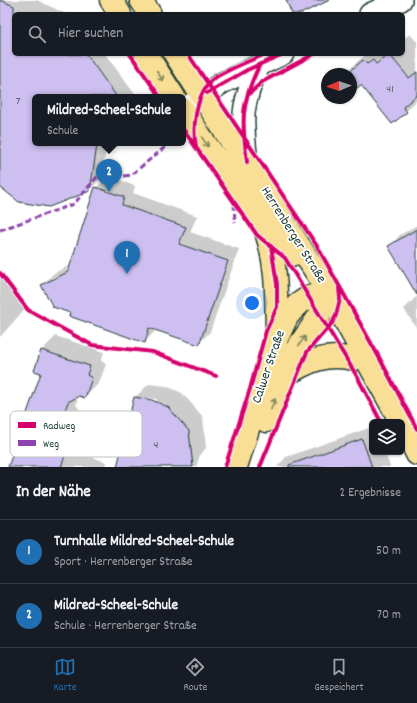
<!DOCTYPE html>
<html lang="de">
<meta charset="utf-8">
<style>
body{margin:0;font-family:Dekko,sans-serif;background:#20242c;color:#f1f3f6}
.controls{position:absolute;right:12px;bottom:12px;display:grid;overflow:hidden;border-radius:6px;box-shadow:0 1px 3px #0004}
.controls button{width:36px;height:36px;display:grid;place-items:center;padding:0;border:0;border-bottom:1px solid #363941;background:#171b24;color:#f1f3f6;font:20px sans-serif}
.compass{position:absolute;left:321px;top:68px;width:36px;height:36px;border-radius:50%;background:#171b24;box-shadow:0 1px 3px #0004;rotate:268deg}
.you{position:absolute;left:252px;top:303px;width:14px;height:14px;margin:-10px;border:3px solid #fff;border-radius:50%;background:#1a73e8;box-shadow:0 0 0 6px #1a73e833}
.badge{display:grid;place-items:center;width:26px;height:26px;border-radius:50%;background:#1f6fb2;color:#fff;font-size:13px;font-weight:700}
.pin{position:absolute;translate:-50% -33px;filter:drop-shadow(0 1px 2px #0008)}
.pin::after{content:'';position:absolute;top:21px;width:14px;height:12px;background:inherit;clip-path:polygon(0 0,100% 0,50% 100%)}
.popup{position:absolute;left:32px;top:94px;width:154px;height:52px;box-sizing:border-box;display:grid;place-content:center;border-radius:6px;background:#171b24;filter:drop-shadow(0 1px 3px #0005);font-size:13px;white-space:nowrap;color:#9ea1a6}
.popup b{font-size:15px;color:#f1f3f6}
.popup::after{content:'';position:absolute;left:50%;top:100%;margin-left:-8px;border:8px solid transparent;border-top-color:#171b24}
.list{margin:0;padding:0;list-style:none}
h2{display:flex;justify-content:space-between;align-items:center;height:52px;margin:0;padding:0 16px;font-size:17px}
h2 small{font-size:13px;font-weight:400;color:#9ea1a6}
.list li{display:grid;grid-template-columns:26px 1fr auto;gap:12px;align-items:center;box-sizing:border-box;height:64px;padding:0 16px;border-top:1px solid #363941}
.list b{display:block;font-size:15px;white-space:nowrap}
.list p{margin:0;font-size:13px;white-space:nowrap;color:#9ea1a6}
.list em{font-size:13px;font-style:normal;color:#9ea1a6}
.icon{flex:none;width:22px;height:22px;fill:none;stroke:currentColor;stroke-width:2;stroke-linecap:round;stroke-linejoin:round}
.map{position:relative;flex:none;width:417px;height:467px;overflow:hidden}
.search{position:absolute;background:#171b24;box-shadow:0 1px 3px #0004;left:12px;right:12px;top:12px;height:44px;display:flex;align-items:center;gap:10px;box-sizing:border-box;padding:0 14px;border-radius:6px;color:#9ea1a6;font-size:15px}
.sheet{height:180px;background:#171b24}
nav{display:flex;justify-content:space-around;align-items:center;box-sizing:border-box;height:56px;border-top:1px solid #363941;background:#171b24;font-size:11px;color:#9ea1a6}
nav a{display:grid;justify-items:center;gap:2px}
nav .on{color:#1f6fb2}
.map>svg:first-child{display:block}
.shadow{fill:#0003;fill-rule:evenodd}
.building{fill:#cebff1;stroke:#1f3d34}
.lines{fill:none;stroke-linecap:round;stroke-linejoin:round}
.minor-casing{stroke:#1f3d34;stroke-width:24}
.major-casing{stroke:#1f3d34;stroke-width:25}
.minor{stroke:#fff;stroke-width:21}
.major{stroke:#f9df96;stroke-width:22}
.quiet{stroke:#8e44ad;stroke-width:3;stroke-dasharray:6 3;stroke-linecap:butt}
.cycleway-casing{stroke:#fff;stroke-width:6}
.cycleway{stroke:#d6006c;stroke-width:4}
.oneway{stroke:#818660}
.labels{text-anchor:middle;dominant-baseline:central;stroke-width:3.5;stroke-linejoin:round;paint-order:stroke}
.number-label{font-size:12px;fill:#4b5e63}
.street-label{font-size:14px;fill:#1f3d34;stroke:#fff}
.key{fill:#fff;stroke:#bcc5c2;stroke-width:1}
.key-label{font-size:11px;fill:#1f3d34}
</style>
<div class="map">
<svg width="417" height="467" viewBox="0 0 417 467">
<rect width="100%" height="100%" fill="#fff"/>
<filter id="ink" filterUnits="userSpaceOnUse"><feTurbulence type="fractalNoise" baseFrequency=".025" numOctaves="2"/><feDisplacementMap in="SourceGraphic" scale="8" xChannelSelector="R" yChannelSelector="G"/><feConvolveMatrix kernelMatrix="1 2 1 2 8 2 1 2 1" color-interpolation-filters="sRGB"/></filter>
<g filter="url(#ink)">
<!-- shadow -->
<path class="shadow" d="M0 0H37L66 14H14V54H105L137 97H35V143H107L101 178 90 190 0 185Z
M410 34 417 42V100L406 111 361 83 351 91V74H345L358 61 367 54H403V39Z
M108 176 135 186 133 193 197 216 190 232 239 249 210 332 198 344 156 330 145 342 72 313 42 285 54 273 71 265 96 188Z
M417 225V293L389 247 400 235Z
M0 275 24 310 0 337Z
M417 296V329L404 309Z
M56 336 104 352 101 361 106 364 99 383 85 397 79 395 76 404 86 421 75 451 106 462 105 467H10L42 373 35 370 42 350Z
M149 384 166 386 182 393 203 417 206 448 200 455 196 467H133L134 398ZM143 398 157 399V401L143 400Z
M372 427V452H385L390 467H277L286 457Z"/>
<!-- building -->
<path class="building" d="M0 0 14 6V54H86L117 97H35V143H91V145H97L90 191 49 207 19 202 0 187Z
M286 0H330L300 14H292Z
M389 54 409 78 417 72V95L403 107 407 112 392 124 361 85 351 92V70L363 60 367 64 373 60 376 64Z
M95 187 124 197 122 205 186 227 179 244 228 261 199 345 149 328 145 343 69 316 70 313 53 307 41 285 68 272Z
M417 229V295L388 246Z
M41 350 90 366 87 375 92 378 85 398 79 396 68 402 62 418 72 436 61 467H8L41 373 34 371Z
M134 397 152 400 168 407 189 431 193 467H117Z
M362 439 372 467H289V465Z"/>
<g class="lines">
<!-- minor casing -->
<g class="minor-casing">
<path id="minor" d="M370 14 401 0
M183 110 222 83 283 54
M247 162C242 119 240 105 260 64"/>
</g>
<!-- major casing -->
<g class="major-casing">
<path id="major" d="M111 0 120 14
M141 0 150 14
M146 54 174 97
M175 54 329 292 401 422
M183 109 205 143 261 219 292 255
M264 227C278 262 276 298 277 335
M284 376C308 361 325 353 354 359
M266 421 294 353 320 315 329 292
M402 423 417 454
M236 467 277 338 287 317 297 305 309 297 329 292"/>
</g>
<!-- minor -->
<use href="#minor" class="minor"/>
<!-- major -->
<use href="#major" class="major"/>
<!-- quiet -->
<path class="quiet" d="M124 176 131 175 170 143
M234 204 235 223
M0 230 74 204 97 177H119"/>
<!-- cycleway casing -->
<g class="cycleway-casing">
<path id="cycleway" d="M130 54 160 97
M188 54 317 246 380 359 417 429
M207 93 247 70 283 54
M248 95 262 82 314 54
M183 129 257 235 285 258 358 378 381 422
M196 146C192 128 196 99 208 84 214 74 253 60 265 54
M247 162C242 119 240 105 260 64
M0 273 28 310 92 345 153 352 216 376
M225 467 250 389 266 331 277 307V284L271 246
M260 467 307 352 333 322 336 315 340 299 339 288"/>
</g>
<!-- cycleway -->
<use href="#cycleway" class="cycleway"/>
</g>
<!-- one-way arrows -->
<defs><path id="oneway-shaft" d="M-6 0H5M1.5-3L5.5 0L1.5 3" fill="none" stroke-width="1.6" stroke-linecap="round" stroke-linejoin="round"/></defs>
<g class="oneway">
<use href="#oneway-shaft" transform="translate(160 76) rotate(57)"/>
<use href="#oneway-shaft" transform="translate(205 142) rotate(56)"/>
<use href="#oneway-shaft" transform="translate(302 341) rotate(-55)"/>
<use href="#oneway-shaft" transform="translate(273 404) rotate(-69)"/>
</g>
</g>
<g class="labels">
<!-- number labels -->
<g class="number-label">
<text x="390" y="89">41</text>
<text x="18" y="101">7</text>
<text x="156" y="445">4</text>
</g>
<!-- street labels -->
<g class="street-label">
<text transform="translate(293 235) rotate(58)">Herrenberger Straße</text>
<text transform="translate(269 367) rotate(-71)">Calwer Straße</text>
</g>
</g>
<!-- legend -->
<rect x="10" y="411" width="132" height="46" rx="6" class="key"/>
<rect x="18" y="422" width="18" height="6" fill="#d6006c"/>
<rect x="18" y="440" width="18" height="6" fill="#8e44ad"/>
<g class="key-label">
<text x="43" y="429">Radweg</text>
<text x="43" y="447">Weg</text>
</g>
</svg>
<div class="controls">
<button><svg class="icon" aria-label="layers" viewBox="0 0 24 24"><path d="M12 4l9 5-9 5-9-5zM3 14l9 5 9-5"/></svg></button>
</div>
<svg class="compass" viewBox="-18 -18 36 36"><path d="M0-13l5 13h-10z" fill="#e53935"/><path d="M0 13l5-13h-10z" fill="#9ea1a6"/></svg>
<div class="you"></div>
<div class="pin badge" style="left:127px;top:274px">1</div>
<div class="pin badge" style="left:109px;top:192px">2</div>
<div class="popup"><b>Mildred-Scheel-Schule</b>Schule</div>
<div class="search"><svg class="icon" aria-label="search" viewBox="0 0 24 24"><circle cx="10" cy="10" r="6"/><path d="M15 15l6 6"/></svg>Hier suchen</div>
</div>
<section class="sheet">
<h2>In der Nähe<small>2 Ergebnisse</small></h2>
<ul class="list">
<li><span class="badge">1</span><div><b>Turnhalle Mildred-Scheel-Schule</b><p>Sport · Herrenberger Straße</p></div><em>50 m</em></li>
<li><span class="badge">2</span><div><b>Mildred-Scheel-Schule</b><p>Schule · Herrenberger Straße</p></div><em>70 m</em></li>
</ul>
</section>
<nav>
<a class="on"><svg class="icon" aria-label="map" viewBox="0 0 24 24"><path d="M3 6l6-2 6 2 6-2v14l-6 2-6-2-6 2zM9 4v14M15 6v14"/></svg>Karte</a>
<a><svg class="icon" aria-label="directions" viewBox="0 0 24 24"><path d="M12 3l9 9-9 9-9-9zM9 14v-3h6M13 9l2 2-2 2"/></svg>Route</a>
<a><svg class="icon" aria-label="saved" viewBox="0 0 24 24"><path d="M7 4h10v16l-5-4-5 4z"/></svg>Gespeichert</a>
</nav>
